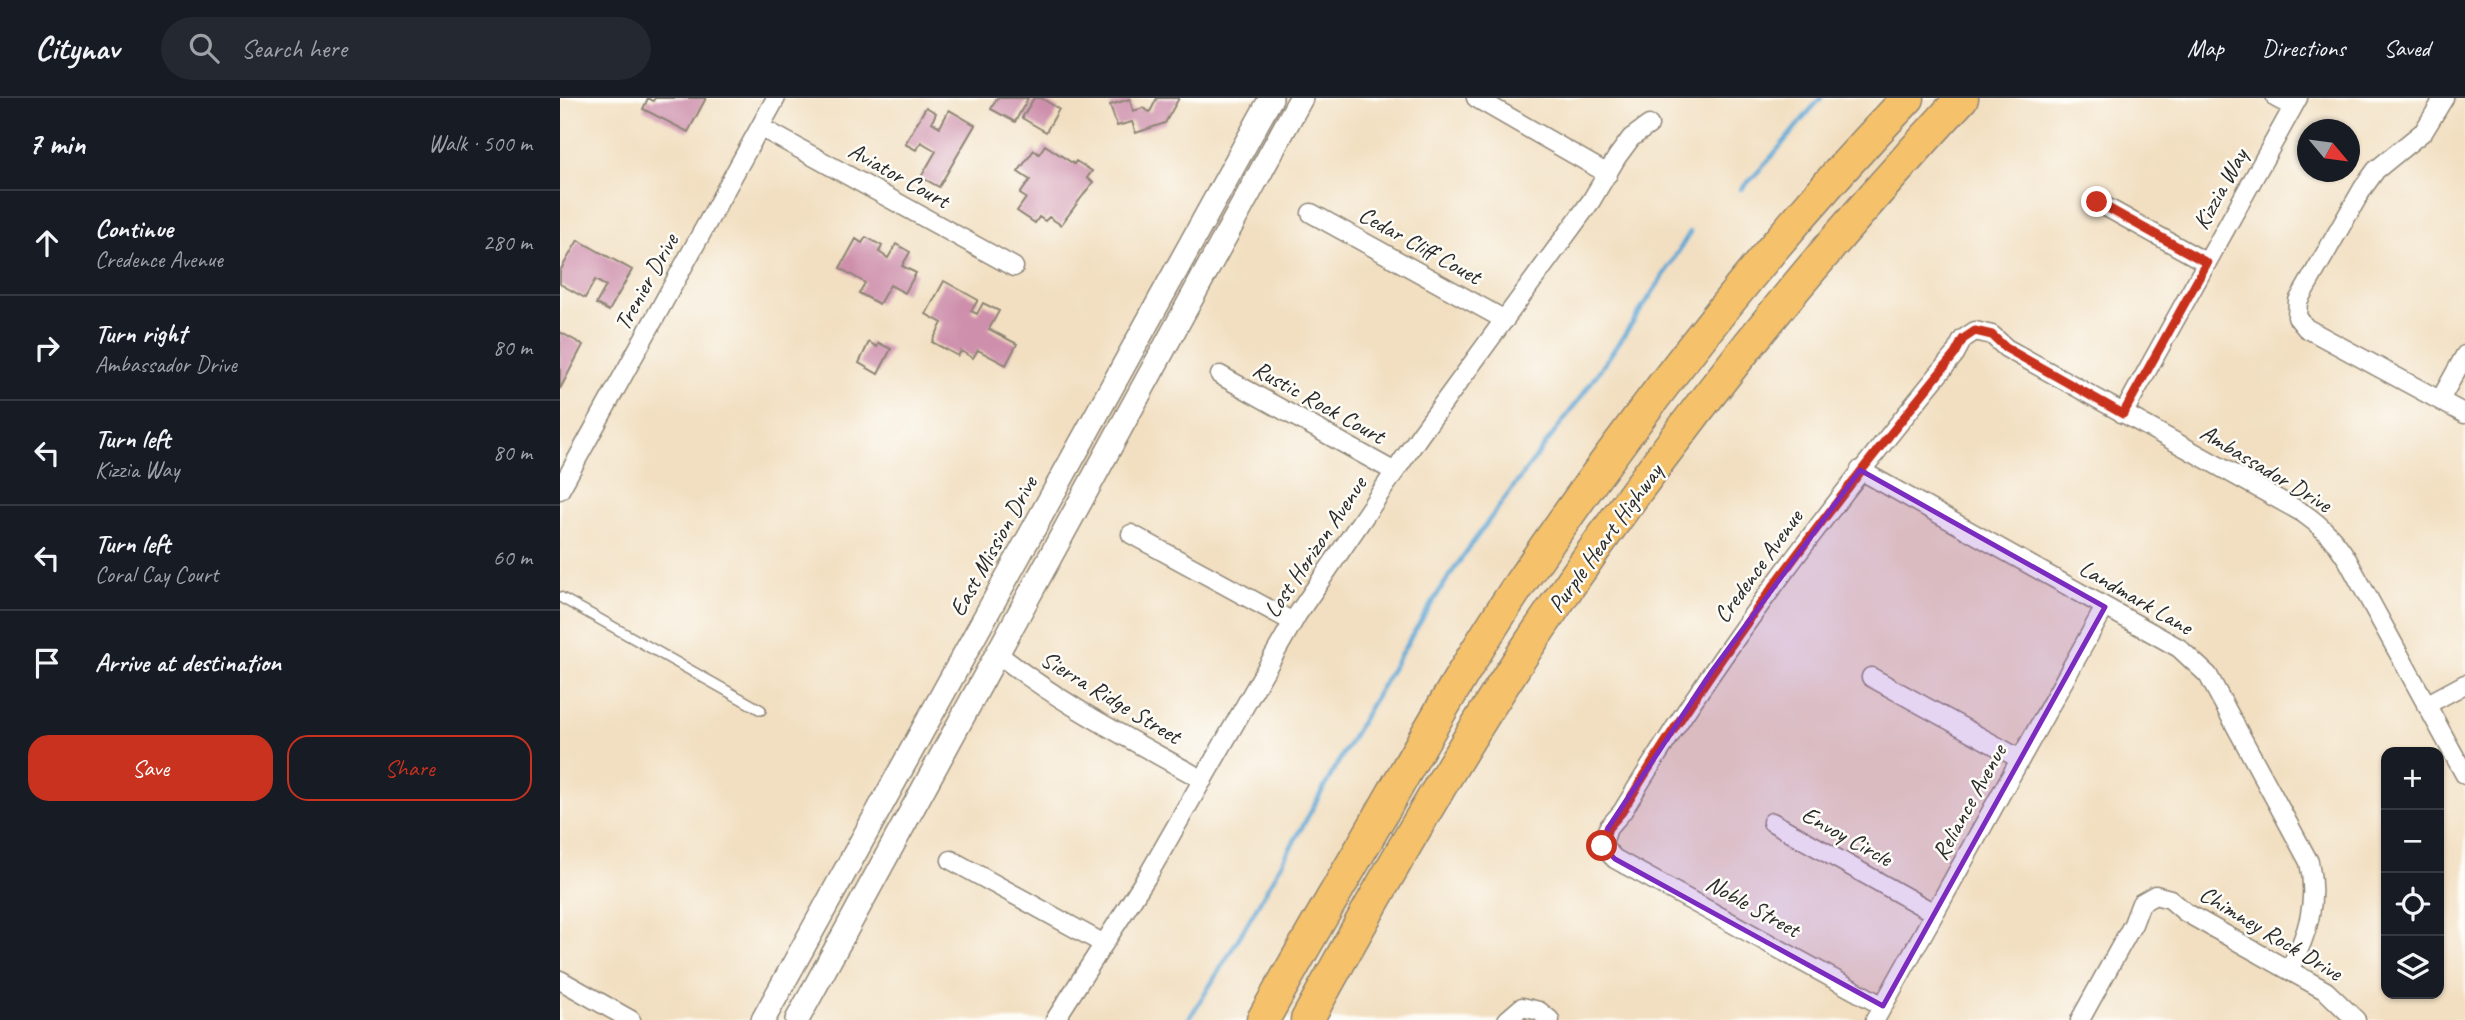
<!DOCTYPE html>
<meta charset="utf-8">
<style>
body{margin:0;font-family:Caveat,sans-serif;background:#242831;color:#f1f3f6}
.controls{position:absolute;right:21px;bottom:21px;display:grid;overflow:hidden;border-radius:14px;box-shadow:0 2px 5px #0004}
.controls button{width:63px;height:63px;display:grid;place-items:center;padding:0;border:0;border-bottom:2px solid #363941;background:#171b24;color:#f1f3f6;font:35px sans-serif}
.compass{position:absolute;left:1737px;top:21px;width:63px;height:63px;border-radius:50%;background:#171b24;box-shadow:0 2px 5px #0004;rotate:119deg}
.stop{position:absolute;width:21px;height:21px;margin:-16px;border:5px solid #c8321e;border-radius:50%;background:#fff}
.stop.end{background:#c8321e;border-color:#fff;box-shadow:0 2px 7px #0008}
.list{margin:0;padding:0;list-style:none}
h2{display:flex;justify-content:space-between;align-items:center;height:91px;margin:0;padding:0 28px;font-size:30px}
h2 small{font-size:23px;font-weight:400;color:#9ea1a6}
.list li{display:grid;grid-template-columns:46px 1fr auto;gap:21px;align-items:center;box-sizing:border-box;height:105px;padding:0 28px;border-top:2px solid #363941}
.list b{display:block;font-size:26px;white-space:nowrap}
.list p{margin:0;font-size:23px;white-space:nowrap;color:#9ea1a6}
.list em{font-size:23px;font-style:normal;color:#9ea1a6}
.actions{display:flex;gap:14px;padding:21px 28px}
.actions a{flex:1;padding:16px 0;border:2px solid #c8321e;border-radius:21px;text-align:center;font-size:24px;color:#c8321e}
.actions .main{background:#c8321e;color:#fff}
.icon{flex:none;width:38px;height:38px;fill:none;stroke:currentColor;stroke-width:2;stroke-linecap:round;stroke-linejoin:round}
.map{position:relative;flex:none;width:1905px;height:922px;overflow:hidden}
header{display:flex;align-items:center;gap:42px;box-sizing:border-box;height:98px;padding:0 35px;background:#171b24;border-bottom:2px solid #363941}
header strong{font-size:33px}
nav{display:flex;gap:38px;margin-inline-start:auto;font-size:24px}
.search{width:490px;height:63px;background:#242831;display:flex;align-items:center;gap:18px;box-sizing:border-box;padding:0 24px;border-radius:38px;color:#9ea1a6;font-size:26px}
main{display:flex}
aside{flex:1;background:#171b24}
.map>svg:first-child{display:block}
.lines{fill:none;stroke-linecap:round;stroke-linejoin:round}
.stream{stroke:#5ca6d4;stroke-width:4.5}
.building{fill:#ce8fac}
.service-casing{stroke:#8e8576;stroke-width:12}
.minor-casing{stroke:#8e8576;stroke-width:21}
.tertiary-casing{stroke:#8e8576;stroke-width:26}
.motorway-casing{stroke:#8e8576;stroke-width:35}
.service{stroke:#fff;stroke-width:9}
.minor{stroke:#fff;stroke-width:18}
.tertiary{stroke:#fff;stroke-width:23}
.motorway{stroke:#f5c16b;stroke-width:32}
.route{stroke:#c8321e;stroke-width:9}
.marked{fill:#7b2cbf;fill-opacity:0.2;stroke:#7b2cbf;stroke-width:5;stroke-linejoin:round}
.labels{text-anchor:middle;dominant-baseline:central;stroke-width:5;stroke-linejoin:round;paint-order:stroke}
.street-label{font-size:24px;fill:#2b2b2b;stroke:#fdfcf7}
</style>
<header>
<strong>Citynav</strong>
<div class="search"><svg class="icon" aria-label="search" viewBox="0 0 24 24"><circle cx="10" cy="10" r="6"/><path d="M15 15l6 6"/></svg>Search here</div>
<nav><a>Map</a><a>Directions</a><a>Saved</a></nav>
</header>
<main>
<aside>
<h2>7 min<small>Walk · 500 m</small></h2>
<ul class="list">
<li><svg class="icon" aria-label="ahead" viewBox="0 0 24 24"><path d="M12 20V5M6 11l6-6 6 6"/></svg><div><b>Continue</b><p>Credence Avenue</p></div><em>280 m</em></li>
<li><svg class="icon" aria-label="right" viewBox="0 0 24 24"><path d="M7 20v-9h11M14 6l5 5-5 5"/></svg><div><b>Turn right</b><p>Ambassador Drive</p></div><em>80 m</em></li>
<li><svg class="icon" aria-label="left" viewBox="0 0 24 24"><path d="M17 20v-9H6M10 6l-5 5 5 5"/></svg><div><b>Turn left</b><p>Kizzia Way</p></div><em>80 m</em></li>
<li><svg class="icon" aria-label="left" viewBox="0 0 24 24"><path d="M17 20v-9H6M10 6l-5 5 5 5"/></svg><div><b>Turn left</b><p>Coral Cay Court</p></div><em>60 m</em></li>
<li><svg class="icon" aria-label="arrive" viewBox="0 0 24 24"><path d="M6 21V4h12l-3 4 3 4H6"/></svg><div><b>Arrive at destination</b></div></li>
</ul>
<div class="actions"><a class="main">Save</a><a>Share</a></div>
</aside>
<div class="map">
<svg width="1905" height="922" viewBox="0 0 1905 922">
<rect width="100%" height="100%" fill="#fdfcf7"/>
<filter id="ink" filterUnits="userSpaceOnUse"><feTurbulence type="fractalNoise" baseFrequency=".0143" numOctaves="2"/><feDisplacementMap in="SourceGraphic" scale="14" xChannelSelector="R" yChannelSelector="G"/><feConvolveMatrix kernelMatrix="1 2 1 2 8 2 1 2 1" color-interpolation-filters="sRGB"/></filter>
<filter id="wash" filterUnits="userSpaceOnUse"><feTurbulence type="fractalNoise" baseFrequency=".00686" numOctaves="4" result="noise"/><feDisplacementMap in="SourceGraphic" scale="28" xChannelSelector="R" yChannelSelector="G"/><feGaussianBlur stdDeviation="1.57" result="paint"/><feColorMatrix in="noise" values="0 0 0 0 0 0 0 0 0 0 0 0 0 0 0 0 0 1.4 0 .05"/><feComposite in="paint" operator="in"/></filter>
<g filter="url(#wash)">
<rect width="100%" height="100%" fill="#f2dfc1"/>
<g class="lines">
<!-- stream -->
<path class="stream" d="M1181 91C1210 65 1234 29 1261 0
M628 922C718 783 790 633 879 494 924 424 977 360 1025 293 1062 241 1098 189 1130 134"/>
</g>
<g id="blocks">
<!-- building -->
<path class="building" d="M88 0 93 3 95 0H146L128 34 83 11Z
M437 0H468L455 24 431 11Z
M474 0H481L499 11 486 34 462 20Z
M597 0H619L605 25 576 35 572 24 557 28 550 7 570 1 573 13 583 10 590 14Z
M366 9 376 15 372 24 380 29 389 12 415 27 379 89 361 79 376 53 361 44 356 52 345 46Z
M485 47 514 66 516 63 532 73 527 80 533 84 501 127 489 119 485 123 479 119 475 125 457 113 466 100 460 96 470 82 458 74 474 52 479 56Z
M306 139 322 148 319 154 328 160 336 146 350 154 342 168 356 175 345 195 330 187 319 206 299 195 305 185 280 170 296 141 302 145Z
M18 142 72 172 49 213 36 206 46 188 35 182 25 200 0 186V173Z
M384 183 418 202 411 213 417 216 423 205 439 213 429 231 457 246 446 267 418 252 413 260 401 253 398 258 372 244 382 225 366 216Z
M0 234 23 247 0 291Z
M309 244 317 249 319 245 331 251 318 276 299 265Z"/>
</g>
</g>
<g filter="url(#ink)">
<use href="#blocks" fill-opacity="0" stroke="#8e8576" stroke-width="2"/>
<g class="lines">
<!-- service casing -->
<g class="service-casing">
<path id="service" d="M0 499 201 612"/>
</g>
<!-- minor casing -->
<g class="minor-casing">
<path id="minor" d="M916 0 1048 76
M1716 0 1733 9
M1884 0 1864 33 1816 72 1803 90 1738 203 1737 219 1746 230 1905 316
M200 29 454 169
M1537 104 1647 165
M751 115 945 222
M660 277 835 374
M1880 302 1905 257
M1563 316 1738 0
M1300 372 1619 550 1648 577 1749 764C1758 804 1748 836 1729 872
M0 392 216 0
M571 436 733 524
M437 555C500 606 572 642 643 682
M1311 579 1460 661
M1866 607 1905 586
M1212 724 1374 815
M391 762 544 846
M0 882 71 922
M1323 908 1055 761 1042 748 1048 730 1062 714C1160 551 1275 403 1395 256L1403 241 1415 233 1432 237 1446 250 1743 415C1762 428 1775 441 1787 461L1905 677
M495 922 588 777 737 517 860 337 1031 103 1057 59 1071 40 1089 27
M947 922 962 909 979 913 990 922
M1315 922 1545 509
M1520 922 1573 826 1581 805 1595 797 1610 801 1625 814 1766 893 1796 922"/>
</g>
<!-- tertiary casing -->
<g class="tertiary-casing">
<path id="tertiary" d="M203 922 711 0
M237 922 741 0"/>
</g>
<!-- motorway casing -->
<g class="motorway-casing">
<path id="motorway" d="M703 922C739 856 778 791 816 725 862 645 907 564 959 487 1076 316 1204 149 1348 0
M747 922C824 782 903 643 993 511 1115 331 1254 160 1402 0"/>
</g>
<!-- service -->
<use href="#service" class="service"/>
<!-- minor -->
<use href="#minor" class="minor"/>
<!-- tertiary -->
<use href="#tertiary" class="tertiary"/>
<!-- motorway -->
<use href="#motorway" class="motorway"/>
</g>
</g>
<g class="lines" filter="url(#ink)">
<!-- route -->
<path class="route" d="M1042 748 1048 730 1062 714C1160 551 1275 403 1395 256L1403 241 1415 233 1432 237 1446 250 1563 316 1647 165 1537 104"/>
</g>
<!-- marked area -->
<path class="marked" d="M1300 372 1545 509 1323 908 1055 761 1042 748 1048 730 1152 573Z"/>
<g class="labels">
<!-- street labels -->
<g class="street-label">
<text transform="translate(339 77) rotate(29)">Aviator Court</text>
<text transform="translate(1660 91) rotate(-61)">Kizzia Way</text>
<text transform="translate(860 147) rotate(29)">Cedar Cliff Couet</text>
<text transform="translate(86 184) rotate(-61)">Trenier Drive</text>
<text transform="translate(759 304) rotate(29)">Rustic Rock Court</text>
<text transform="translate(1706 370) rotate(31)">Ambassador Drive</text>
<text transform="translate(1045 440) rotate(-54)">Purple Heart Highway</text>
<text transform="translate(433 448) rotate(-61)">East Mission Drive</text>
<text transform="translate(755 449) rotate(-56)">Lost Horizon Avenue</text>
<text transform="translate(1198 468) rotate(-54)">Credence Avenue</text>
<text transform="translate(1576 499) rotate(30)">Landmark Lane</text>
<text transform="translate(551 599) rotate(31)">Sierra Ridge Street</text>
<text transform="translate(1409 704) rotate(-61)">Reliance Avenue</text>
<text transform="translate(1287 738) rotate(29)">Envoy Circle</text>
<text transform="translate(1193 808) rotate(29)">Noble Street</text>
<text transform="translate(1711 835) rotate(31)">Chimney Rock Drive</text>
</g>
</g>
</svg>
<div class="controls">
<button>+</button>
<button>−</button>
<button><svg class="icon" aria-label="locate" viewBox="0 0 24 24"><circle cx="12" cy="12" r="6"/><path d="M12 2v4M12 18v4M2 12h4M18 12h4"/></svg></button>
<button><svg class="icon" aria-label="layers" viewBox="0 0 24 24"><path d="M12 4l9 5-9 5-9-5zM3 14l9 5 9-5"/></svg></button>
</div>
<svg class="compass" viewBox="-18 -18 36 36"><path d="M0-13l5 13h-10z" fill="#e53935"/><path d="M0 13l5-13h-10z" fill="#9ea1a6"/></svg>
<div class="stop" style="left:1042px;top:748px"></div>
<div class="stop end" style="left:1537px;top:104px"></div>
</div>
</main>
